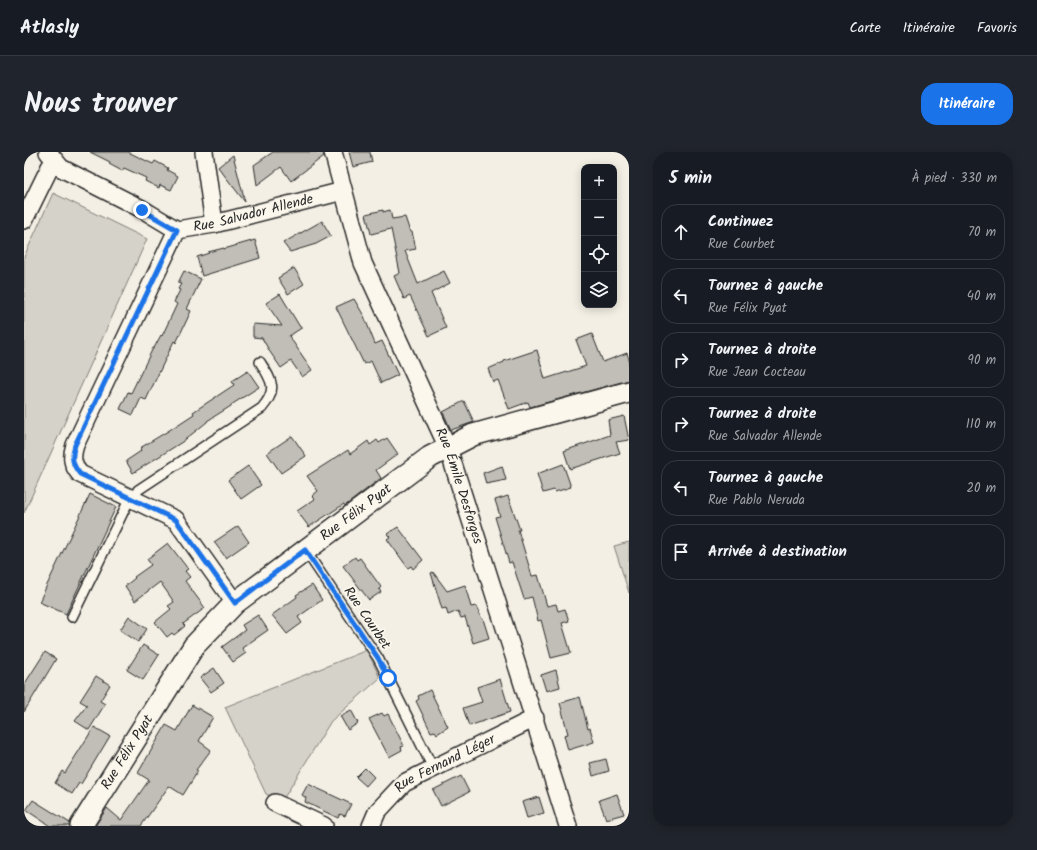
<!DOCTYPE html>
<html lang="fr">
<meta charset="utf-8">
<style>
body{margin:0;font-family:Kalam,sans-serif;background:#20242c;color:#f1f3f6}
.controls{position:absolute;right:12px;top:12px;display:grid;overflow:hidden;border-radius:8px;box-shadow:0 2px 10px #0003}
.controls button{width:36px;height:36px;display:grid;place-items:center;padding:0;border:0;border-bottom:1px solid #363941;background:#171b24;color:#f1f3f6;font:20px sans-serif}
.stop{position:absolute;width:12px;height:12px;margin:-9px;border:3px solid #1a73e8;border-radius:50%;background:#fff}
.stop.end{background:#1a73e8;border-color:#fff;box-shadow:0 1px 4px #0008}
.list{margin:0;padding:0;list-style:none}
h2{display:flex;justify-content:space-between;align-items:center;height:52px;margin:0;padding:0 16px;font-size:17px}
h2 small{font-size:13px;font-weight:400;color:#9ea1a6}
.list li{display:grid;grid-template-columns:26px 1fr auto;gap:12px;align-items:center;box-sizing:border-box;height:56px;margin:0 8px 8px;padding:0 8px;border:1px solid #363941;border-radius:16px}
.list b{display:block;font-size:15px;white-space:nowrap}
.list p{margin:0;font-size:13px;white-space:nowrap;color:#9ea1a6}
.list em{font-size:13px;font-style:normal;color:#9ea1a6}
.icon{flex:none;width:22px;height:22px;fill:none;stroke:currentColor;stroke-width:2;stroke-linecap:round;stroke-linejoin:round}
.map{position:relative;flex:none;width:605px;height:674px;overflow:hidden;border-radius:16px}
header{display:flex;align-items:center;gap:24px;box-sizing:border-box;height:56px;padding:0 20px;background:#171b24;border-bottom:1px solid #363941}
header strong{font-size:19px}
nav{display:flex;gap:22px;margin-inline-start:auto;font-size:14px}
.intro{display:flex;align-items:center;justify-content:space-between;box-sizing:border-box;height:96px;padding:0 24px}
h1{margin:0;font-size:28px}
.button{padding:10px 18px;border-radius:16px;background:#1a73e8;color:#fff;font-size:14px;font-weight:700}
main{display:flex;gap:24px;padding:0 24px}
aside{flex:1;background:#171b24;border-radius:16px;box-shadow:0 2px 10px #0003}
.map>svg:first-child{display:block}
.green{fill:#d5d2c9;stroke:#807e7a}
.building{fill:#c0beb6;stroke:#2b2b2b}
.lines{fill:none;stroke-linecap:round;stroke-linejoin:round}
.service-casing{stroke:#2b2b2b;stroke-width:12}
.minor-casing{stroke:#2b2b2b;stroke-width:20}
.tertiary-casing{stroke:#2b2b2b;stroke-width:24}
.service{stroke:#fbf7ec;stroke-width:9}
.minor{stroke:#fbf7ec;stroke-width:17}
.tertiary{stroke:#fbf7ec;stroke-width:21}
.route{stroke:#1a73e8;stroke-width:5}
.labels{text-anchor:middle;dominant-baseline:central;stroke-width:3.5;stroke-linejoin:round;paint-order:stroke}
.street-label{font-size:14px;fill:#2b2b2b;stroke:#fbf7ec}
</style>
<header>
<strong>Atlasly</strong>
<nav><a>Carte</a><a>Itinéraire</a><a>Favoris</a></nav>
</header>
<div class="intro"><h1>Nous trouver</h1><a class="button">Itinéraire</a></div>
<main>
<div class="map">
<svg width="605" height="674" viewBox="0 0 605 674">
<rect width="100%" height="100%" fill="#f3efe4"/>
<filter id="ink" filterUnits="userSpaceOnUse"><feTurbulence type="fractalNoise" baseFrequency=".025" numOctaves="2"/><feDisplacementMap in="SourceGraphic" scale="8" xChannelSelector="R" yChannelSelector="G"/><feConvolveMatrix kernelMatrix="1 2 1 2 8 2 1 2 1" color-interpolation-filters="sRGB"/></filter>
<g filter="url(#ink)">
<!-- green -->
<path class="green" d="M29 41 123 87 0 361V105Z
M605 390V441L590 394Z
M343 498 356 526 307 569 258 649 242 642 201 555Z"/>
<!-- building -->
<path class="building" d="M66 0H104L129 12 131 9 144 16 143 18 154 24 147 38 136 33 135 36 121 29 122 26 100 16 98 19 85 12 86 10Z
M249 0H299L300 4 267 29 257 15 233 33 230 13Z
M325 0H346L348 10 329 15Z
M209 3 221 50 194 15Z
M359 58V60L366 58 368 67 381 65 386 80H388L392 97 381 99 394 132 420 119 426 131 407 141 422 176 405 184 386 144 380 147 370 124 376 121 367 77 347 82 342 62Z
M298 69 307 84 292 92 266 100 259 91Z
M231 88 236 106 178 124 173 105 185 101 184 100 200 96V97Z
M270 116 280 132 264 142 254 126Z
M160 119 177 127 163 157 167 159 152 191 150 189 122 248 117 246 109 263 96 257 104 240 107 241 129 196H130L137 183 138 184 153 152 150 150 156 138 154 137 157 132 154 131Z
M256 142 276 175H279L265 184 288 218 278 225 267 209 257 216 246 200 238 186 229 185V172L258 174 242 151Z
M330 147 340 164 351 192 358 189 374 223 357 231 347 209 340 212 312 155Z
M568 182 579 210 603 201 605 207V228L506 255 504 250 485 257 474 228 469 230 464 217 480 210V209L513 198 521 227 562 214 552 188Z
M224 219 235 235 207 253V254L183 269V270L158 290 109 321 102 309 117 299 116 296 144 279 170 262 169 260 210 233 208 229Z
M440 249 450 270 427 278 419 260Z
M600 264 605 288 592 290 596 301 546 317 540 299 586 283 584 268Z
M268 284 282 304 257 321 243 301Z
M363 286 374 302 352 318 357 326 321 354 320 352 285 375 273 359 291 347 288 344 294 339 283 324 324 298 326 302 344 289 346 293 353 288 355 291Z
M539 312 547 335 531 340 530 338 519 341 513 322Z
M224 314 237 333 217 347 204 328Z
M478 314 482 328 462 332 459 321Z
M66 342 92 355 42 462 15 450Z
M484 344 496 378H494L508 424 514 423 523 454 532 452 534 459 541 457 545 469 538 471 547 501 527 506 517 468 514 469 508 445 500 447 488 410 485 411 471 365 476 364 471 348Z
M214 374 225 390 202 406 190 390Z
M374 375 399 408 389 417 387 414 384 416 363 387 366 385 363 382Z
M144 391 164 417 161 419 166 425 161 429 181 456 159 472 161 474 155 479 150 483 148 481 143 485 131 470 147 457 144 454 150 450 136 430 111 449 101 434 111 426 110 425 127 413 123 407Z
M331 405 333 408 336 406 357 435 355 437 357 440 345 448 319 414Z
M409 420 423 439 441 433 447 455 452 454 458 467H459L465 486 449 491 441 465 437 466 434 459 424 463 422 456 418 457 407 421Z
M288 433 298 448 274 465 278 471 263 482 248 463 273 445 272 443Z
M234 463 244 478 218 496 222 501 209 510 198 495 221 478 218 473Z
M105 464 123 477 114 490 96 478Z
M119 493 135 503 119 528 103 518Z
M21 500 32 507 0 560V533Z
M190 516 200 531 187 540 176 526Z
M532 518 536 535 522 539 517 523Z
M72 524 86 533 76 549 81 552 65 578 51 569 63 553 56 549Z
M476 527 486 560 445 574 439 556 458 550 453 535Z
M406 538 424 575 413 582 411 579 407 580 392 549 395 547 394 544Z
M556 545 564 577 566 576 570 590 544 598 540 583 544 582 536 551Z
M168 553 189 565 175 589 187 598 172 618 174 619 159 643 145 634 117 674H71L83 656 97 668 125 628 114 621 142 573 153 579Z
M327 558 334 571 324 578 316 564Z
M358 561 360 564 364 562 380 594 377 595 378 598 365 605 345 567Z
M70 575 86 584 57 632 55 631 48 642 31 631 38 619 41 621Z
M582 607 585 619 569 624 566 611Z
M341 616 350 625 342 634 332 625Z
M437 624 445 640 417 654 409 638Z
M284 632 327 652 321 664 316 662 314 666 281 650 282 646 278 643Z
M593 642 600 662 582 667 575 648Z
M515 645 520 661 503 666 498 650Z
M9 648 46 671 45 674H26L2 658Z"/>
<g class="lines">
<!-- service casing -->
<g class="service-casing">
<path id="service" d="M109 348 114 338 238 256C254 237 248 229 236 210
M281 398 354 506 409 616
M48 465 106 346"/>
</g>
<!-- minor casing -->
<g class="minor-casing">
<g id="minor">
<path d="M24 0 37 16 118 57 153 78"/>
<path d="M180 0 190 72"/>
<path id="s1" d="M309 0 339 111 424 296 544 674"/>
<path d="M0 68 26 15 31 10"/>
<path d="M153 78 51 293C47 305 48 313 56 322L152 368 211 451"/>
<path id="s2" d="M153 78 190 72 319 39"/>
<path d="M251 651 300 674"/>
<path id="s3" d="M347 674 353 660 380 631 511 566"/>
</g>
</g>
<!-- tertiary casing -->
<g class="tertiary-casing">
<g id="tertiary">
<path id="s4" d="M57 674 170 494 211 451 406 305 449 283 605 240"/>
</g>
</g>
<!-- service -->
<use href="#service" class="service"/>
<!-- minor -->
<use href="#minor" class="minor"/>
<!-- tertiary -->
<use href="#tertiary" class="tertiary"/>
</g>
</g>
<g class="lines" filter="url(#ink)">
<!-- route -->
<path class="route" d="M118 58 153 78 51 293C47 305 48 313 56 322L152 368 211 451 281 398 354 506 364 526"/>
</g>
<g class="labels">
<!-- street labels -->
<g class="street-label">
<text stroke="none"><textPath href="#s2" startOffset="78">Rue Salvador Allende</textPath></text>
<text stroke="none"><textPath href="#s1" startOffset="358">Rue Émile Desforges</textPath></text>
<text stroke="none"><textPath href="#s4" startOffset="423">Rue Félix Pyat</textPath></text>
<text transform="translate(343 466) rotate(56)">Rue Courbet</text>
<text stroke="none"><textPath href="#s4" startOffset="87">Rue Félix Pyat</textPath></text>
<text stroke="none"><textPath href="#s3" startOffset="100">Rue Fernand Léger</textPath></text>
</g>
</g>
</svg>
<div class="controls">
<button>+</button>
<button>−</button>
<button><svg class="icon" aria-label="locate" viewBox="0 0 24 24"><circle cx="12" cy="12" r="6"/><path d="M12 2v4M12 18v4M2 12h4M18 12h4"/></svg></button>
<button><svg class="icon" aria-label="layers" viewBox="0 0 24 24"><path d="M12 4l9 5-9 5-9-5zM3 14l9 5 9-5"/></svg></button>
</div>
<div class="stop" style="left:364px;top:526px"></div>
<div class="stop end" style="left:118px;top:58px"></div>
</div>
<aside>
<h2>5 min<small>À pied · 330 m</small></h2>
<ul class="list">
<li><svg class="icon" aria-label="ahead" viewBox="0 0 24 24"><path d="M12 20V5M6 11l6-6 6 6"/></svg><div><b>Continuez</b><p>Rue Courbet</p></div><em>70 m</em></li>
<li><svg class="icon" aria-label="left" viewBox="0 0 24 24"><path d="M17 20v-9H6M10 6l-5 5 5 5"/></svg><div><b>Tournez à gauche</b><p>Rue Félix Pyat</p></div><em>40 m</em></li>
<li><svg class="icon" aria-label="right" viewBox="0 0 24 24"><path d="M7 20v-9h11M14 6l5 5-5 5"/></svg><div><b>Tournez à droite</b><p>Rue Jean Cocteau</p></div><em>90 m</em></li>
<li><svg class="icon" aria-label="right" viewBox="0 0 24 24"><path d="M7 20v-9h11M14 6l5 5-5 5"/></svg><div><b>Tournez à droite</b><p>Rue Salvador Allende</p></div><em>110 m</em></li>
<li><svg class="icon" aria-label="left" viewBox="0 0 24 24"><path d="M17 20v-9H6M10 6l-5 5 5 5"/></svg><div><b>Tournez à gauche</b><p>Rue Pablo Neruda</p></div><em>20 m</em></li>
<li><svg class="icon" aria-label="arrive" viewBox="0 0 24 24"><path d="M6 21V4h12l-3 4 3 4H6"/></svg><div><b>Arrivée à destination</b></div></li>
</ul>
</aside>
</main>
